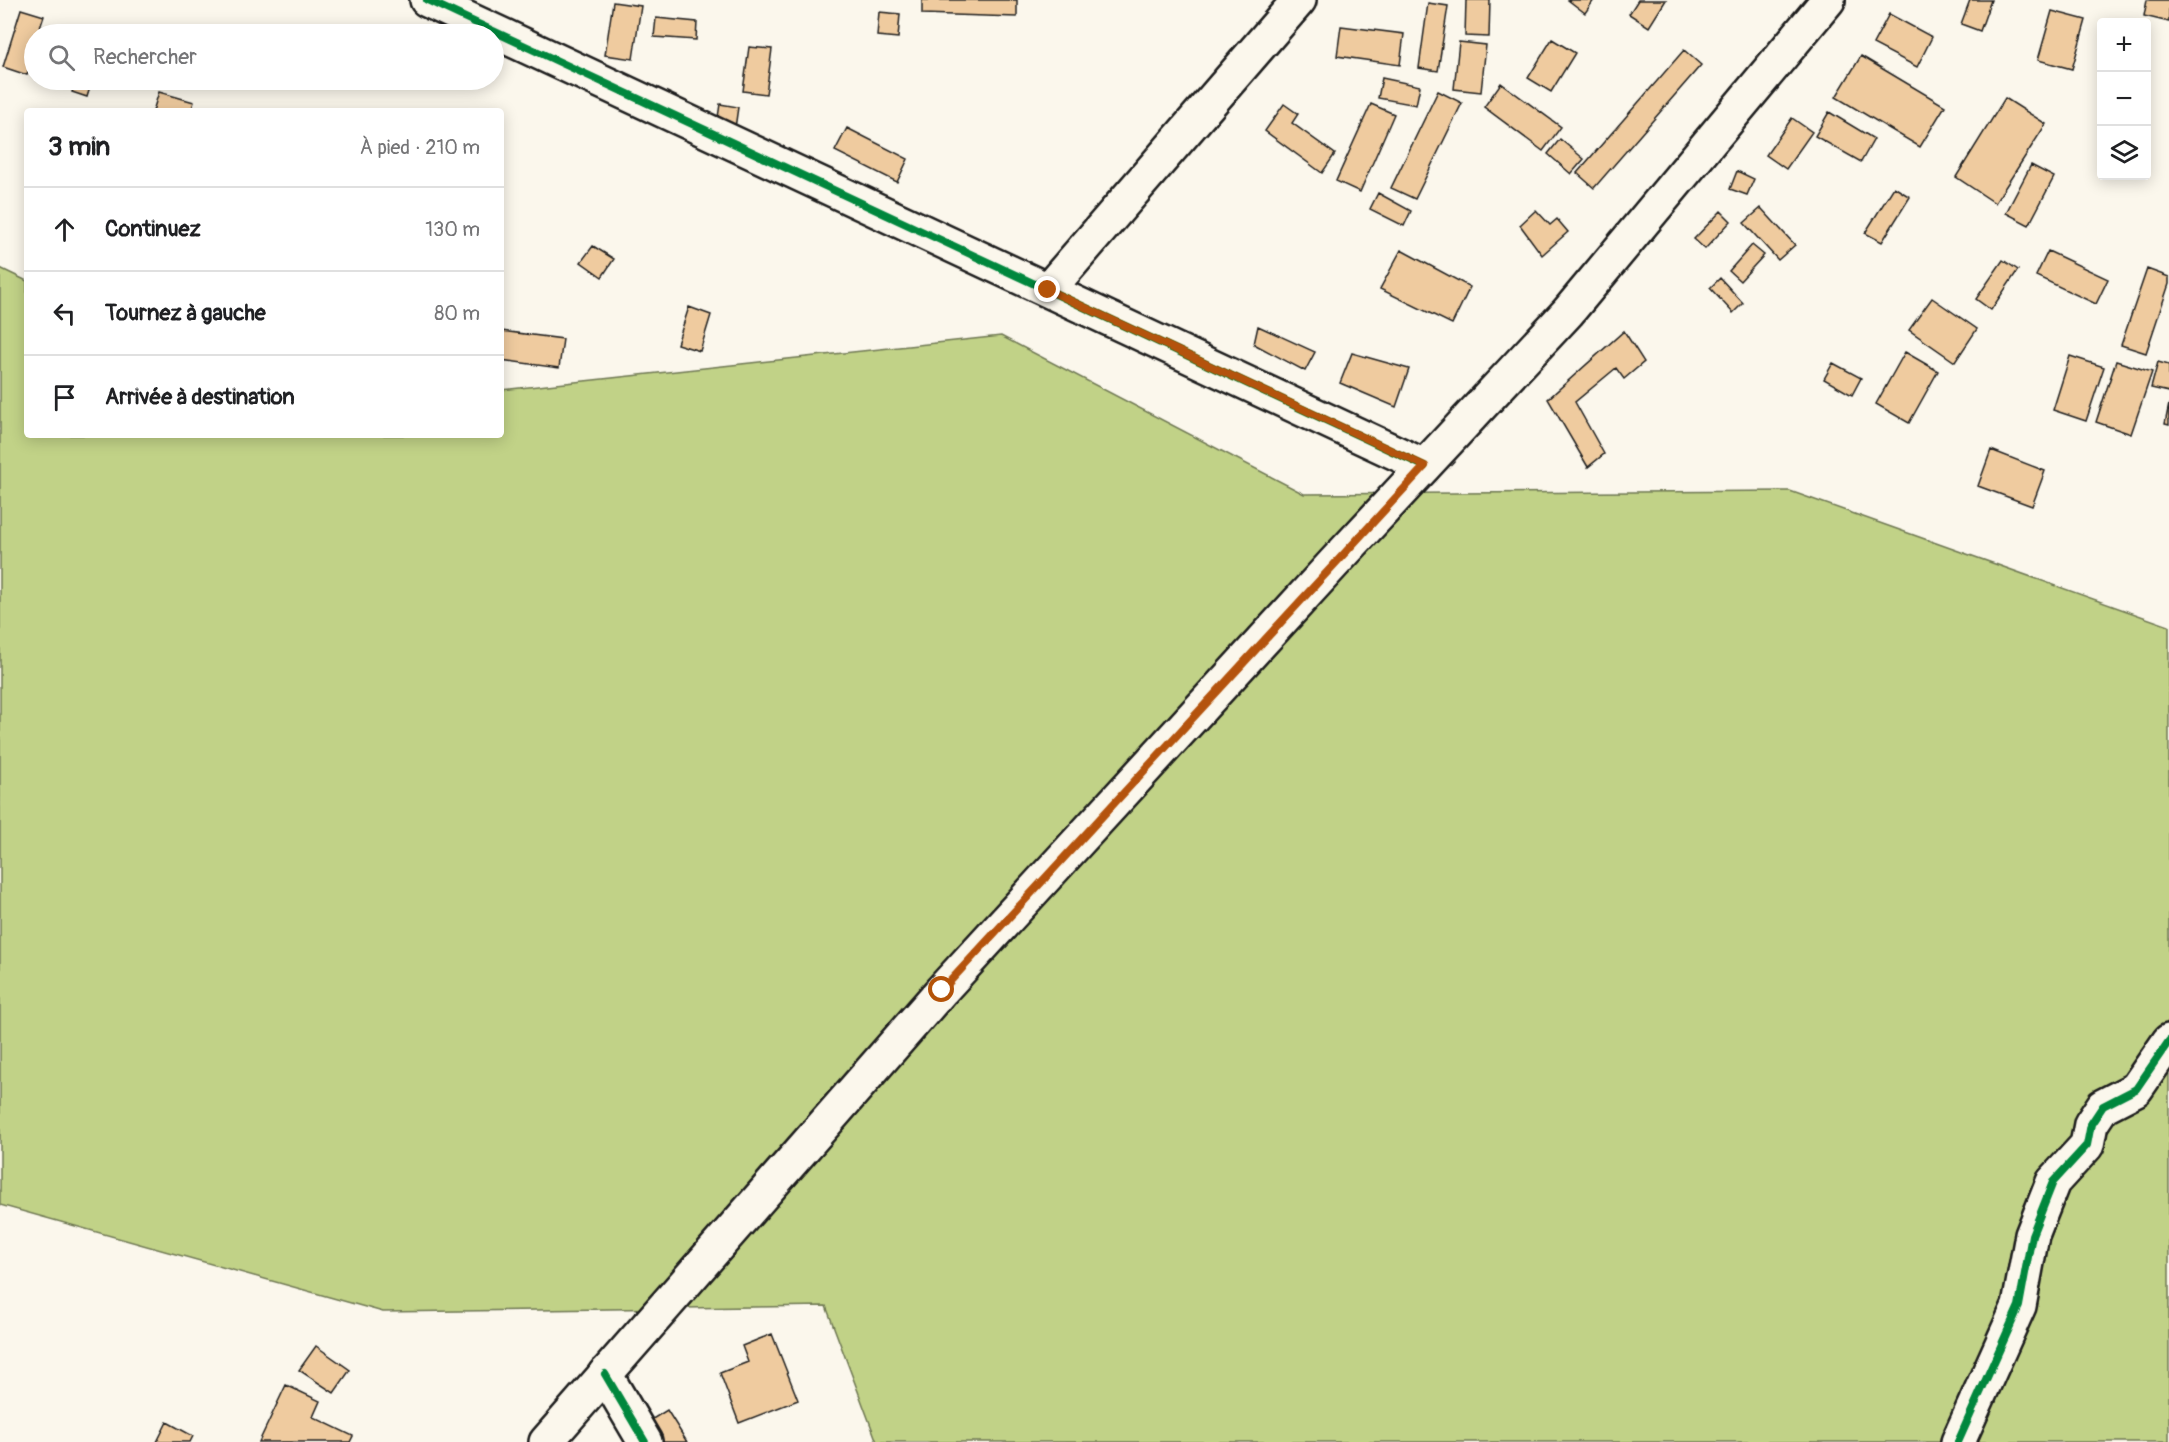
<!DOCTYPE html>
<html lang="fr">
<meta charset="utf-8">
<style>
body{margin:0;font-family:Pangolin,sans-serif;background:#f6f6f6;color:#202124}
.controls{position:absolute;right:18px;top:18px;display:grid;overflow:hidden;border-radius:6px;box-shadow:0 3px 15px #0003}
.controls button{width:54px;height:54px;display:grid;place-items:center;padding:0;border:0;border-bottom:2px solid #e0e0e0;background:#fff;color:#202124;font:30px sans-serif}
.stop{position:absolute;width:18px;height:18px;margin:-14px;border:4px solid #b45309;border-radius:50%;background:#fff}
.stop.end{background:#b45309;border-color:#fff;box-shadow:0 2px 6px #0008}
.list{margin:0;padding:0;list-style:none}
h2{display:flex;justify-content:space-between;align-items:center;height:78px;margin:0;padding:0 24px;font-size:26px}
h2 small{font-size:20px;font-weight:400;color:#757577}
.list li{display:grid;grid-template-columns:39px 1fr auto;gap:18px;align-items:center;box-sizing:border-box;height:84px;padding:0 24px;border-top:2px solid #e0e0e0}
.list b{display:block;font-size:22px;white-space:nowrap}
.list em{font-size:20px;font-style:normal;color:#757577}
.icon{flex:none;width:33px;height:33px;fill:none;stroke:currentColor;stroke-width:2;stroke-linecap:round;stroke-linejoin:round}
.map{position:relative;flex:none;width:2169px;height:1442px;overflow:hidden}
.search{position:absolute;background:#fff;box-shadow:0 3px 15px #0003;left:24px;top:24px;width:480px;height:66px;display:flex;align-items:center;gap:15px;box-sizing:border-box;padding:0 21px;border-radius:33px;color:#757577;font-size:22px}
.panel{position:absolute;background:#fff;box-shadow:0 3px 15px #0003;left:24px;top:108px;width:480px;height:330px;border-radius:6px}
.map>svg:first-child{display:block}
.green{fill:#c1d287;stroke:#6e7752;stroke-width:1.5}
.building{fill:#efcb9f;stroke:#1c1c1c;stroke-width:1.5}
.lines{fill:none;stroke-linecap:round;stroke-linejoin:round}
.minor-casing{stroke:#1c1c1c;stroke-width:38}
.secondary-casing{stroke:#1c1c1c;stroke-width:38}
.minor{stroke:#fbf7ec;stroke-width:33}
.secondary{stroke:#fbf7ec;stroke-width:33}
.cycleway-casing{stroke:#fbf7ec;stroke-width:11}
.cycleway{stroke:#00873e;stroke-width:8}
.route{stroke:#b45309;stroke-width:8}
</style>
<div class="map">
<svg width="2169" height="1442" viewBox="0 0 2169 1442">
<rect width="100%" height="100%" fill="#fbf7ec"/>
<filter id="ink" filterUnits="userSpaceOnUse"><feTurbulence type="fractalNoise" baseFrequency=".0167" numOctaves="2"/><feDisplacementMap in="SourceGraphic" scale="12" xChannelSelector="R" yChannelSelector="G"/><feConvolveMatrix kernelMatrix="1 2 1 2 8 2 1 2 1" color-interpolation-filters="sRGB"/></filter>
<g filter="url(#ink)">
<!-- green -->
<path class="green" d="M0 268 27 281V435H501V390L1001 336 1304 494 1790 491 2169 626V1442H877L826 1306 383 1312 0 1205Z"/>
<!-- building -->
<path class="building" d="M922 0H1017V17L922 14Z
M1466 0H1490L1489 37 1465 36Z
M1568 0H1594L1585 13Z
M1638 0H1666L1649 27 1629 14Z
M1970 0H1991L1980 31 1961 24Z
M2147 0H2169V22L2144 16Z
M613 2 641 6 633 59 605 55Z
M1428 3 1448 6 1438 71 1419 68Z
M21 9 44 16 38 34H34V47L27 75 3 67Z
M2052 11 2086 20 2072 69 2038 60Z
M879 12 900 14 898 38 877 36Z
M1889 14 1932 37 1917 67 1873 44Z
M656 18 697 22 696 40 654 37Z
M1341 26 1404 34 1400 65 1337 56Z
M1552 39 1575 53 1551 92 1528 78Z
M1459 42 1486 45 1481 92 1454 89Z
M749 47 772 49 766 94 743 91Z
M1684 50 1701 65 1594 188 1577 173Z
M1861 56 1945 106 1920 147 1836 97Z
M1382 78 1420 86 1416 105 1378 98Z
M76 80 92 81 87 97 72 92Z
M142 80H161L160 84 142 81Z
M1501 83 1561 127 1543 151 1484 107Z
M1438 91 1462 103 1415 199 1391 188Z
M159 92 194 102 191 111H153Z
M2005 98 2046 124 1995 203 1956 177Z
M720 104 738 107 735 128 717 124Z
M1284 104 1298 114 1292 123 1335 154 1322 173 1265 131Z
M1371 104 1394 114 1360 192 1336 181Z
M1829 112 1874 139 1861 162 1815 136Z
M1792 118 1812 132 1786 169 1766 155Z
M847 128 908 159 897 182 835 151Z
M1560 139 1584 159 1571 174 1548 154Z
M2031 165 2054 177 2029 225 2006 213Z
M1737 171 1754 179 1747 195 1730 189Z
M1894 187 1910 197 1882 242 1865 233Z
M1378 193 1411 211 1404 226 1370 209Z
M1761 208 1795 245 1778 260 1744 223Z
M1536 210 1550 225 1557 219 1568 232 1542 255 1520 225Z
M1721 211 1731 221 1705 249 1694 239Z
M1752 245 1764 255 1740 281 1729 271Z
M593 246 614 259 602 277 581 262Z
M1401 250 1470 287 1452 324 1380 289Z
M2048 251 2108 279 2096 304 2036 276Z
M2003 260 2018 270 1991 310 1976 299Z
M2147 269 2169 277V284L2146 353 2121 345Z
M1720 278 1743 303 1733 313 1710 288Z
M1932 298 1977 329 1955 362 1909 330Z
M689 307 711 315 700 351 677 344Z
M1258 326 1315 352 1305 371 1254 344Z
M501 331 563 339 559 368 501 360Z
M1624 331 1644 362 1624 379 1616 368 1575 402 1604 454 1588 467 1548 399Z
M1905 352 1938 371 1909 423 1876 404Z
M1352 353 1409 369 1396 407 1340 383Z
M2070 356 2104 367 2086 421 2053 410Z
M2116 361 2152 372 2131 434 2096 422Z
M2158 362 2169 365V392L2151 388Z
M1833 363 1861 378 1852 395 1824 379Z
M2169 404V425L2165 424Z
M1991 450 2045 471 2032 506 1978 486Z
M772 1334 798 1400 739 1423 720 1373 748 1362 742 1346Z
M316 1346 350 1370 334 1393 299 1370Z
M286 1385 320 1401 313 1417 353 1436 350 1442H259Z
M667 1410 687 1442H657L646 1423Z
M167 1422 193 1436 190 1442H157Z"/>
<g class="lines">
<!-- minor casing -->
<g class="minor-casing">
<path id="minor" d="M427 0 1424 466
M1048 290 1299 0
M605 1374 645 1442
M1958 1442 2019 1306 2032 1235 2053 1182 2087 1145 2091 1124 2103 1106 2136 1089 2169 1041"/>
</g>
<!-- secondary casing -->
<g class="secondary-casing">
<path id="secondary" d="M546 1442 942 990 1334 563 1568 312 1828 0"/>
</g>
<!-- minor -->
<use href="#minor" class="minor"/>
<!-- secondary -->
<use href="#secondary" class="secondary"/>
<!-- cycleway casing -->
<g class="cycleway-casing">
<path id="cycleway" d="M427 0 1424 466
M605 1374 645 1442
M1958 1442 2019 1306 2032 1235 2053 1182 2087 1145 2091 1124 2103 1106 2136 1089 2169 1041"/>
</g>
<!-- cycleway -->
<use href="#cycleway" class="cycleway"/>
</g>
</g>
<g class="lines" filter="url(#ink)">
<!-- route -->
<path class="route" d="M942 990 1425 466 1048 290"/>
</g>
</svg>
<div class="controls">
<button>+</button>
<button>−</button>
<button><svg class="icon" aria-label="layers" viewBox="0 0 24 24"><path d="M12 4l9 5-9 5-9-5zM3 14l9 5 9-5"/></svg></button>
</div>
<div class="stop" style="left:942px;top:990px"></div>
<div class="stop end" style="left:1048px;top:290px"></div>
<div class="search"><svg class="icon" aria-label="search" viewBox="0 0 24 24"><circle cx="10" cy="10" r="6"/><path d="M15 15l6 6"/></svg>Rechercher</div>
<section class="panel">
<h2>3 min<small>À pied · 210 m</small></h2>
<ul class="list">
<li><svg class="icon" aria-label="ahead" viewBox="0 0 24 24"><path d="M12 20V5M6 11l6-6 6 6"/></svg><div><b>Continuez</b></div><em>130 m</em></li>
<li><svg class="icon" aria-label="left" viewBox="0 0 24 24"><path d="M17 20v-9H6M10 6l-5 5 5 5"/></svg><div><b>Tournez à gauche</b></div><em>80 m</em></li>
<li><svg class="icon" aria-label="arrive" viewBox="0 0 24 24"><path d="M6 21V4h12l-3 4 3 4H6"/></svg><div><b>Arrivée à destination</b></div></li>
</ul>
</section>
</div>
